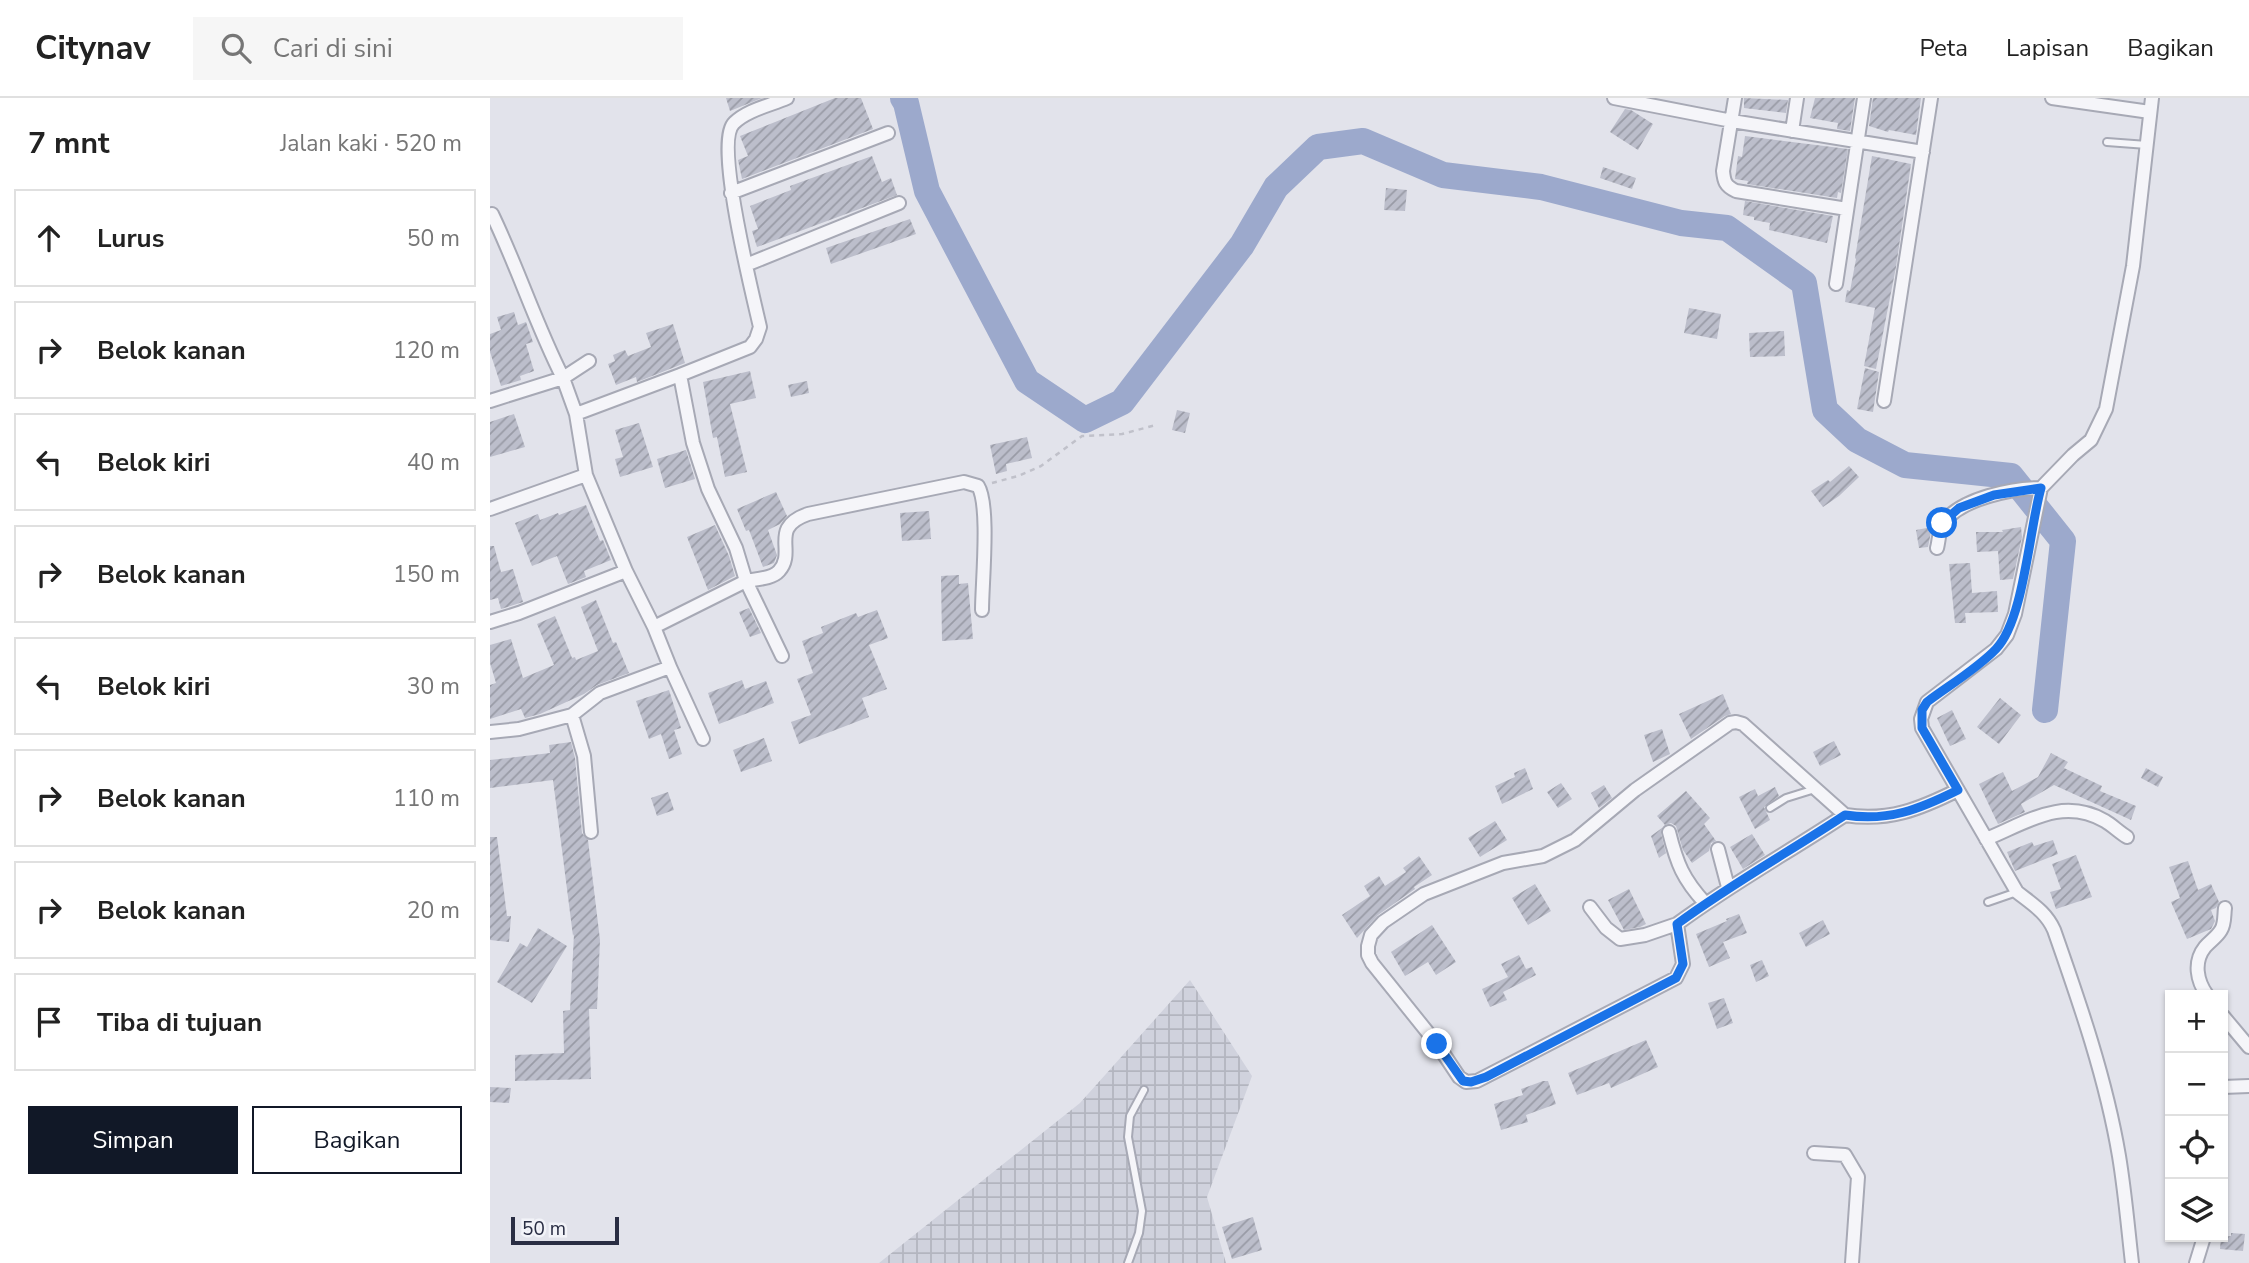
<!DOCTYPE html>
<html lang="id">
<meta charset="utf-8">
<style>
body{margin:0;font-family:"Nunito Sans",sans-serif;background:#f6f6f6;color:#222}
.controls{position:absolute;right:21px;bottom:21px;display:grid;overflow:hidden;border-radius:0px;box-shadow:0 2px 5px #0004}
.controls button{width:63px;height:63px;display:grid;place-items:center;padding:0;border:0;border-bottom:2px solid #e0e0e0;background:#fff;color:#222;font:35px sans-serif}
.scale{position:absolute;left:21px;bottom:18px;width:108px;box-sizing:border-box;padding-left:7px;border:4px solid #292d43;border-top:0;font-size:19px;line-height:24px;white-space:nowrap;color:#292d43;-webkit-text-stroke:5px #f2f3f8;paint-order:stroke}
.stop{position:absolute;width:21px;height:21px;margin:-16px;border:5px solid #1a73e8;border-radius:50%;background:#fff}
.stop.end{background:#1a73e8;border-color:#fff;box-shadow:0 2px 7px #0008}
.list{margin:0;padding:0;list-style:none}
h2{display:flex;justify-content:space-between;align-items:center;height:91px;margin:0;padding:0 28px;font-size:30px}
h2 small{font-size:23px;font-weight:400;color:#767676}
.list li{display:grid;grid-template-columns:46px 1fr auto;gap:21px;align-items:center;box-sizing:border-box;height:98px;margin:0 14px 14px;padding:0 14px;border:2px solid #e0e0e0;border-radius:0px}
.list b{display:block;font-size:26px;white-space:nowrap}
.list em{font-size:23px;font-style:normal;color:#767676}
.actions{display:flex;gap:14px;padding:21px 28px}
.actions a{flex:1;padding:16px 0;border:2px solid #111827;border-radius:0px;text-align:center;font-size:24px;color:#111827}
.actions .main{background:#111827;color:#fff}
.icon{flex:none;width:38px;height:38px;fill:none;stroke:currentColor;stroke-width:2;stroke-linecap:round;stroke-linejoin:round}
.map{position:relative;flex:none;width:1759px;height:1165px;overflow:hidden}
header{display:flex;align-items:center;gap:42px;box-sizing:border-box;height:98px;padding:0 35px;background:#fff;border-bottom:2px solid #e0e0e0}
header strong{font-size:33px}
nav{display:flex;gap:38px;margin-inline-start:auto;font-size:24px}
.search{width:490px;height:63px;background:#f6f6f6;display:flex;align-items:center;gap:18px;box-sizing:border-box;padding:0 24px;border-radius:0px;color:#767676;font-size:26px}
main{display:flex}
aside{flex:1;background:#fff}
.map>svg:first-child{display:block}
.industrial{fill:url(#industrial-grid)}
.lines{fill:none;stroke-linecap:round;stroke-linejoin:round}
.river{stroke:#9ca9cc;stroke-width:26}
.building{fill:url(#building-hatch)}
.lane-casing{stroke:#a7a9b5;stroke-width:10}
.street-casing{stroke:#a7a9b5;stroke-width:16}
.path{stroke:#c0c1ca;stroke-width:2.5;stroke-dasharray:5 5;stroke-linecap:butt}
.lane{stroke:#f5f5f9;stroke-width:6}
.street{stroke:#f5f5f9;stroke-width:12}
.route{stroke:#1a73e8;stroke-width:9}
</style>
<header>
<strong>Citynav</strong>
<div class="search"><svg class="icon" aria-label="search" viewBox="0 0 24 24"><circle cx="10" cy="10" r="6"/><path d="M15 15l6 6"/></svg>Cari di sini</div>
<nav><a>Peta</a><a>Lapisan</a><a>Bagikan</a></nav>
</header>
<main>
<aside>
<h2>7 mnt<small>Jalan kaki · 520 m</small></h2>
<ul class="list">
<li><svg class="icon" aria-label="ahead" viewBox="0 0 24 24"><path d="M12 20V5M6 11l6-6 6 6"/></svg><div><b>Lurus</b></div><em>50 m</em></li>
<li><svg class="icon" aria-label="right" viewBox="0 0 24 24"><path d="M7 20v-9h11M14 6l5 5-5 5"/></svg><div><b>Belok kanan</b></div><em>120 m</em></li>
<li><svg class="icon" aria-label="left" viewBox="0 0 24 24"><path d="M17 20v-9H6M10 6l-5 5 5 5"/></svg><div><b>Belok kiri</b></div><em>40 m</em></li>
<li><svg class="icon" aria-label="right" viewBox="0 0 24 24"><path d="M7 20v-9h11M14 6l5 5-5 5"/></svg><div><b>Belok kanan</b></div><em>150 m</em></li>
<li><svg class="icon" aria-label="left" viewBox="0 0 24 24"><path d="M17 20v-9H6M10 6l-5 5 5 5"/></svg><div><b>Belok kiri</b></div><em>30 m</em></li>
<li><svg class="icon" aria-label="right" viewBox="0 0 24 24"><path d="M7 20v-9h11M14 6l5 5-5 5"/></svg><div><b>Belok kanan</b></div><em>110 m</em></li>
<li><svg class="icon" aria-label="right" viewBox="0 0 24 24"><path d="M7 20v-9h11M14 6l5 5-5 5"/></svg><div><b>Belok kanan</b></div><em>20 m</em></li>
<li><svg class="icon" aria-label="arrive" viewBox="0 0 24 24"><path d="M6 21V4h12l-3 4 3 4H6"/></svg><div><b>Tiba di tujuan</b></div></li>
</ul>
<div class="actions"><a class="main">Simpan</a><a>Bagikan</a></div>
</aside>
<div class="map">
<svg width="1759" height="1165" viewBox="0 0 1759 1165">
<defs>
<pattern id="industrial-grid" width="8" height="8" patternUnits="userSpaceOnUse" patternTransform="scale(1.75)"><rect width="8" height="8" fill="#d0d2dd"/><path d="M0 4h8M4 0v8" fill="none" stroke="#b3b5bf"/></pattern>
<pattern id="building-hatch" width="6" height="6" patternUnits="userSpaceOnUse" patternTransform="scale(1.75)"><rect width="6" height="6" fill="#bcbecb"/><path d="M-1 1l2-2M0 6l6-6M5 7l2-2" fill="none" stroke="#999ba6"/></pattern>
</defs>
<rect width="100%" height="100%" fill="#e2e3eb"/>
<!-- industrial -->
<path class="industrial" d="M700 882 762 978 717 1099 736 1165H389L590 1005Z"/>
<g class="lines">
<!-- river -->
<path class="river" d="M413 0 416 5 437 93 537 283 595 322 632 304 752 147 786 89 828 49 873 43 953 77 1051 89 1191 125 1237 130 1314 185 1335 312 1367 342 1415 367 1521 378 1573 443 1555 612"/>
</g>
<!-- building -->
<path class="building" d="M236 0H272L240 13Z
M345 0H371L383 31 252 81 248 62 258 58 250 38Z
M1254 0 1298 2 1296 15 1254 10Z
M1325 0H1365L1360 33 1347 31 1348 25 1320 20Z
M1383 0H1431L1426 37 1399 32 1398 34 1379 28Z
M1135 11 1141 12 1163 26 1148 52 1120 34Z
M1255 38 1358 51 1351 95 1348 94 1347 100 1257 86 1258 83 1245 81 1248 58 1252 59Z
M382 58 392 84 401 80 407 97 267 149 262 133 268 131 260 108 301 92 300 88Z
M1382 58 1421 66 1406 169 1386 271 1374 268 1385 210 1355 204 1357 192 1360 193 1366 161 1365 160Z
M1113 69 1146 80 1142 91 1110 80Z
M896 90 917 92 915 113 894 112Z
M1255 103 1343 118 1337 145 1279 132 1280 125 1264 122V119L1253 117Z
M420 121 426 136 341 166 336 150Z
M1199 210 1231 216 1227 241 1194 235Z
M24 214 28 227 36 224 43 244 36 246 44 273 30 278 31 282 11 288 0 254V236L11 232 7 219Z
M183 226 195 265 147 284 146 279 126 287 118 266 125 263 123 257 135 252 138 258 161 249 156 235Z
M1294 233 1295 258 1260 259 1259 235Z
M1375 270 1389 274 1383 314 1367 311Z
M260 273 266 300 240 306 257 374 235 379 227 339 223 340 213 284Z
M317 283 319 295 301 299 298 287Z
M687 312 700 315 695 335 682 332Z
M24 316 35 349 0 359V324Z
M149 325 163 369 130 379 125 361 133 359 125 332Z
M537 339 542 360 516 366 517 373 506 376 500 347Z
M196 352 205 381 175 390 167 361Z
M1359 368 1369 379 1349 398 1333 409 1321 393 1338 382 1340 384Z
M286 394 297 418 290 426 278 432 287 457 284 465 273 469 259 432 256 433 247 411Z
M96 407 110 443 113 442 121 462 94 473 96 479 78 486 67 458 42 468 25 425 48 416 50 422 68 415 69 417Z
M439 413 441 441 412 443 410 415Z
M225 427 239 458 245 478 218 492 197 439Z
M1442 429 1438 449 1429 450 1426 432Z
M1531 429 1532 439 1523 481 1510 482 1508 453 1487 454 1486 434H1513L1512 432Z
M0 448H4L11 474 23 471 33 504 11 511 8 500 0 502Z
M1480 465 1482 495 1507 493 1508 514 1475 515 1476 525H1465L1459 466Z
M469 477V486L478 485 483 541 452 543 451 478Z
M106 502 123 545 126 544 139 575 107 587 94 596 50 616 35 620 31 611 0 621V587L6 585 0 565V547L21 541 33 580 64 567 47 526 65 518 82 560 85 559 86 562 108 553 91 509Z
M259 510 271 535 260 539 249 514Z
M387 512 398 540 379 547 397 591 372 600 379 619 309 646 301 624 321 617 307 581 323 575 312 543 333 535 331 529 366 515 368 519Z
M252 582 255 591 276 583 284 605 229 626 218 595Z
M179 592 191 630 184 632 192 656 179 661 171 636 159 641 146 603Z
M1233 596 1241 616 1235 618 1201 641 1189 616Z
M1510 600 1531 617 1509 646 1487 629Z
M1462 612 1476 641 1460 648 1447 620Z
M1172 631 1180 656 1163 664 1154 637Z
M274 640 282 663 251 674 243 652Z
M1344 643 1351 657 1330 668 1323 654Z
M81 644 85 660 92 735 98 742 110 842 107 911H99L101 981 25 983V957L74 955 73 913 80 912 84 836 83 838 63 682 0 690V662L60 655 59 647Z
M1561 655 1578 664 1574 670 1612 688 1610 693 1646 708 1641 722 1564 687 1531 706 1535 714 1508 726 1489 686 1513 674 1522 693 1548 679Z
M1035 670 1043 691 1012 706 1005 688 1025 679 1024 675Z
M1656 670 1673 679 1668 689 1651 680Z
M1071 685 1082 701 1068 710 1057 694Z
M1114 687 1122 700 1109 710 1101 695Z
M1285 689 1289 698 1274 709 1280 722 1265 731 1249 699 1265 691 1268 698Z
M1196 693 1220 720 1214 726 1226 743 1221 745 1219 753 1202 765 1193 752 1186 728 1181 725 1175 727 1167 718Z
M178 694 184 712 167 718 161 700Z
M1005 723 1017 742 990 759 978 740Z
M1172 730 1171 736 1176 755 1169 760 1161 738Z
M1262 736 1275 757 1253 771 1240 749Z
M0 739H7L17 818H21L19 844 0 842Z
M1563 742 1568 756 1525 773 1517 754 1542 744 1544 748Z
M1586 757 1602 799 1566 811 1560 794 1571 791 1562 766Z
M929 758 942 777 924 789 925 791 888 817 867 840 852 817 880 798 874 788 889 778 895 788 916 774 913 770Z
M1698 763 1708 792 1721 786 1729 804 1726 810 1721 812 1725 823 1721 831 1697 841 1681 804 1690 800 1679 769Z
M1045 786 1061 813 1038 827 1022 800Z
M1139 791 1156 826 1150 829 1134 832 1118 802Z
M1249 816 1257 835 1233 844 1240 860 1219 869 1206 836 1237 823 1236 821Z
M1333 822 1340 836 1316 849 1309 835Z
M942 827 966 864 946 877 938 864 915 878 901 854Z
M48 830 77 848 42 905 7 884 30 845 37 849Z
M1029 857 1036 871 1042 869 1046 877 1013 894 1017 902 1000 909 992 891 1018 879 1011 866Z
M1272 862 1279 878 1266 884 1260 867Z
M1234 900 1243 925 1227 931 1218 905Z
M1156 942 1168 969 1121 990 1119 985 1087 997 1078 975Z
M1053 983H1058L1066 1006 1036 1017 1038 1024 1011 1032 1004 1006 1033 997 1031 991Z
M0 989 21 990 19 1005 0 1004Z
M763 1119 772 1152 742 1161 732 1129Z
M1741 1135 1755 1136 1753 1153 1730 1151 1731 1139 1741 1138Z"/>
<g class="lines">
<!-- lane casing -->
<g class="lane-casing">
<path id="lane" d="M1617 44 1657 47
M1280 710 1296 700 1325 691
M1498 804 1527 794
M638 1165 649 1135 652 1113 638 1039 640 1018 654 992"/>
</g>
<!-- street casing -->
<g class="street-casing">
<path id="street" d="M1124 0 1242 23 1433 54
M1245 0 1233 73C1234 83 1235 88 1246 93L1357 111
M1562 0 1660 14
M1302 33 1307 0
M241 95 398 35
M0 117 2 116C28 170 46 227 73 280L99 263
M256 167 409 105
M1346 186 1374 0
M190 277 260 249 266 241 270 229C263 198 224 44 244 25 257 12 281 7 297 0
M0 303 73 280 86 316 96 377 0 411
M1394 303 1441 0
M96 377 136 473
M1447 450C1449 443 1449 430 1454 424 1472 400 1523 390 1551 390
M0 524 29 515 136 473 164 529
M292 558 256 483C266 481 282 481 289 473 307 453 278 430 318 416L474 384 488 388C500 407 492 486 492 512
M180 569 213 641
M82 617 94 658 101 734
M0 634 29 631 82 617 110 595 180 569 164 529 256 483 246 450 218 391 203 345 190 277 86 316
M1355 717C1299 754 1241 786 1187 826L1193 866 1186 880 987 983 976 984 969 979 947 946 882 865 878 857V848L881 837 893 824 934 796 1013 765 1053 758 1085 742 1145 692 1240 625 1246 624 1253 626 1355 717C1398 724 1430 711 1468 692
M1179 734C1187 766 1193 781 1215 805
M1496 741C1536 725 1572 698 1615 723 1622 727 1629 734 1637 739
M1228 751 1238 789
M1100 809 1116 830 1130 841 1155 837 1187 826
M1717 897C1707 883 1703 864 1715 849 1720 843 1727 839 1731 832 1735 826 1734 817 1735 810
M1733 918 1759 949
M1733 989 1759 988
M1324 1055 1355 1057 1368 1079 1362 1165
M1642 1165C1638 1130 1635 1094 1629 1058 1616 981 1590 906 1564 832 1556 814 1542 806 1527 794L1432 630 1431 621 1437 604 1506 551 1517 537 1525 516 1551 390 1583 357 1601 342 1616 311 1643 168 1662 0
M1706 1165 1714 1139"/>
</g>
<!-- path -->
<path class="path" d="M502 385 528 378 551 368 592 338 632 336 666 327"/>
<!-- lane -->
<use href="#lane" class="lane"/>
<!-- street -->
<use href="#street" class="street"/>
</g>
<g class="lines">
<!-- route -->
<path class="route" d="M947 946 973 983 981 984 996 979 1186 880 1193 866 1187 826C1241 786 1299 754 1355 717 1398 724 1430 711 1468 692L1432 630V612L1437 604C1458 588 1487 571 1506 551 1534 522 1539 432 1551 390L1504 397 1469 410 1452 425"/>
</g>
</svg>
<div class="controls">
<button>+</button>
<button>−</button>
<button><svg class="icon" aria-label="locate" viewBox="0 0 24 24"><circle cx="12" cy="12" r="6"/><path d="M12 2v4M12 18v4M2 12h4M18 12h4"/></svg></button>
<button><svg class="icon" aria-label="layers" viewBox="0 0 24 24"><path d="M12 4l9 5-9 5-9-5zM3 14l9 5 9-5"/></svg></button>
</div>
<div class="scale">50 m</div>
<div class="stop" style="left:1452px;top:425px"></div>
<div class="stop end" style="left:947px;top:946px"></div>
</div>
</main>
